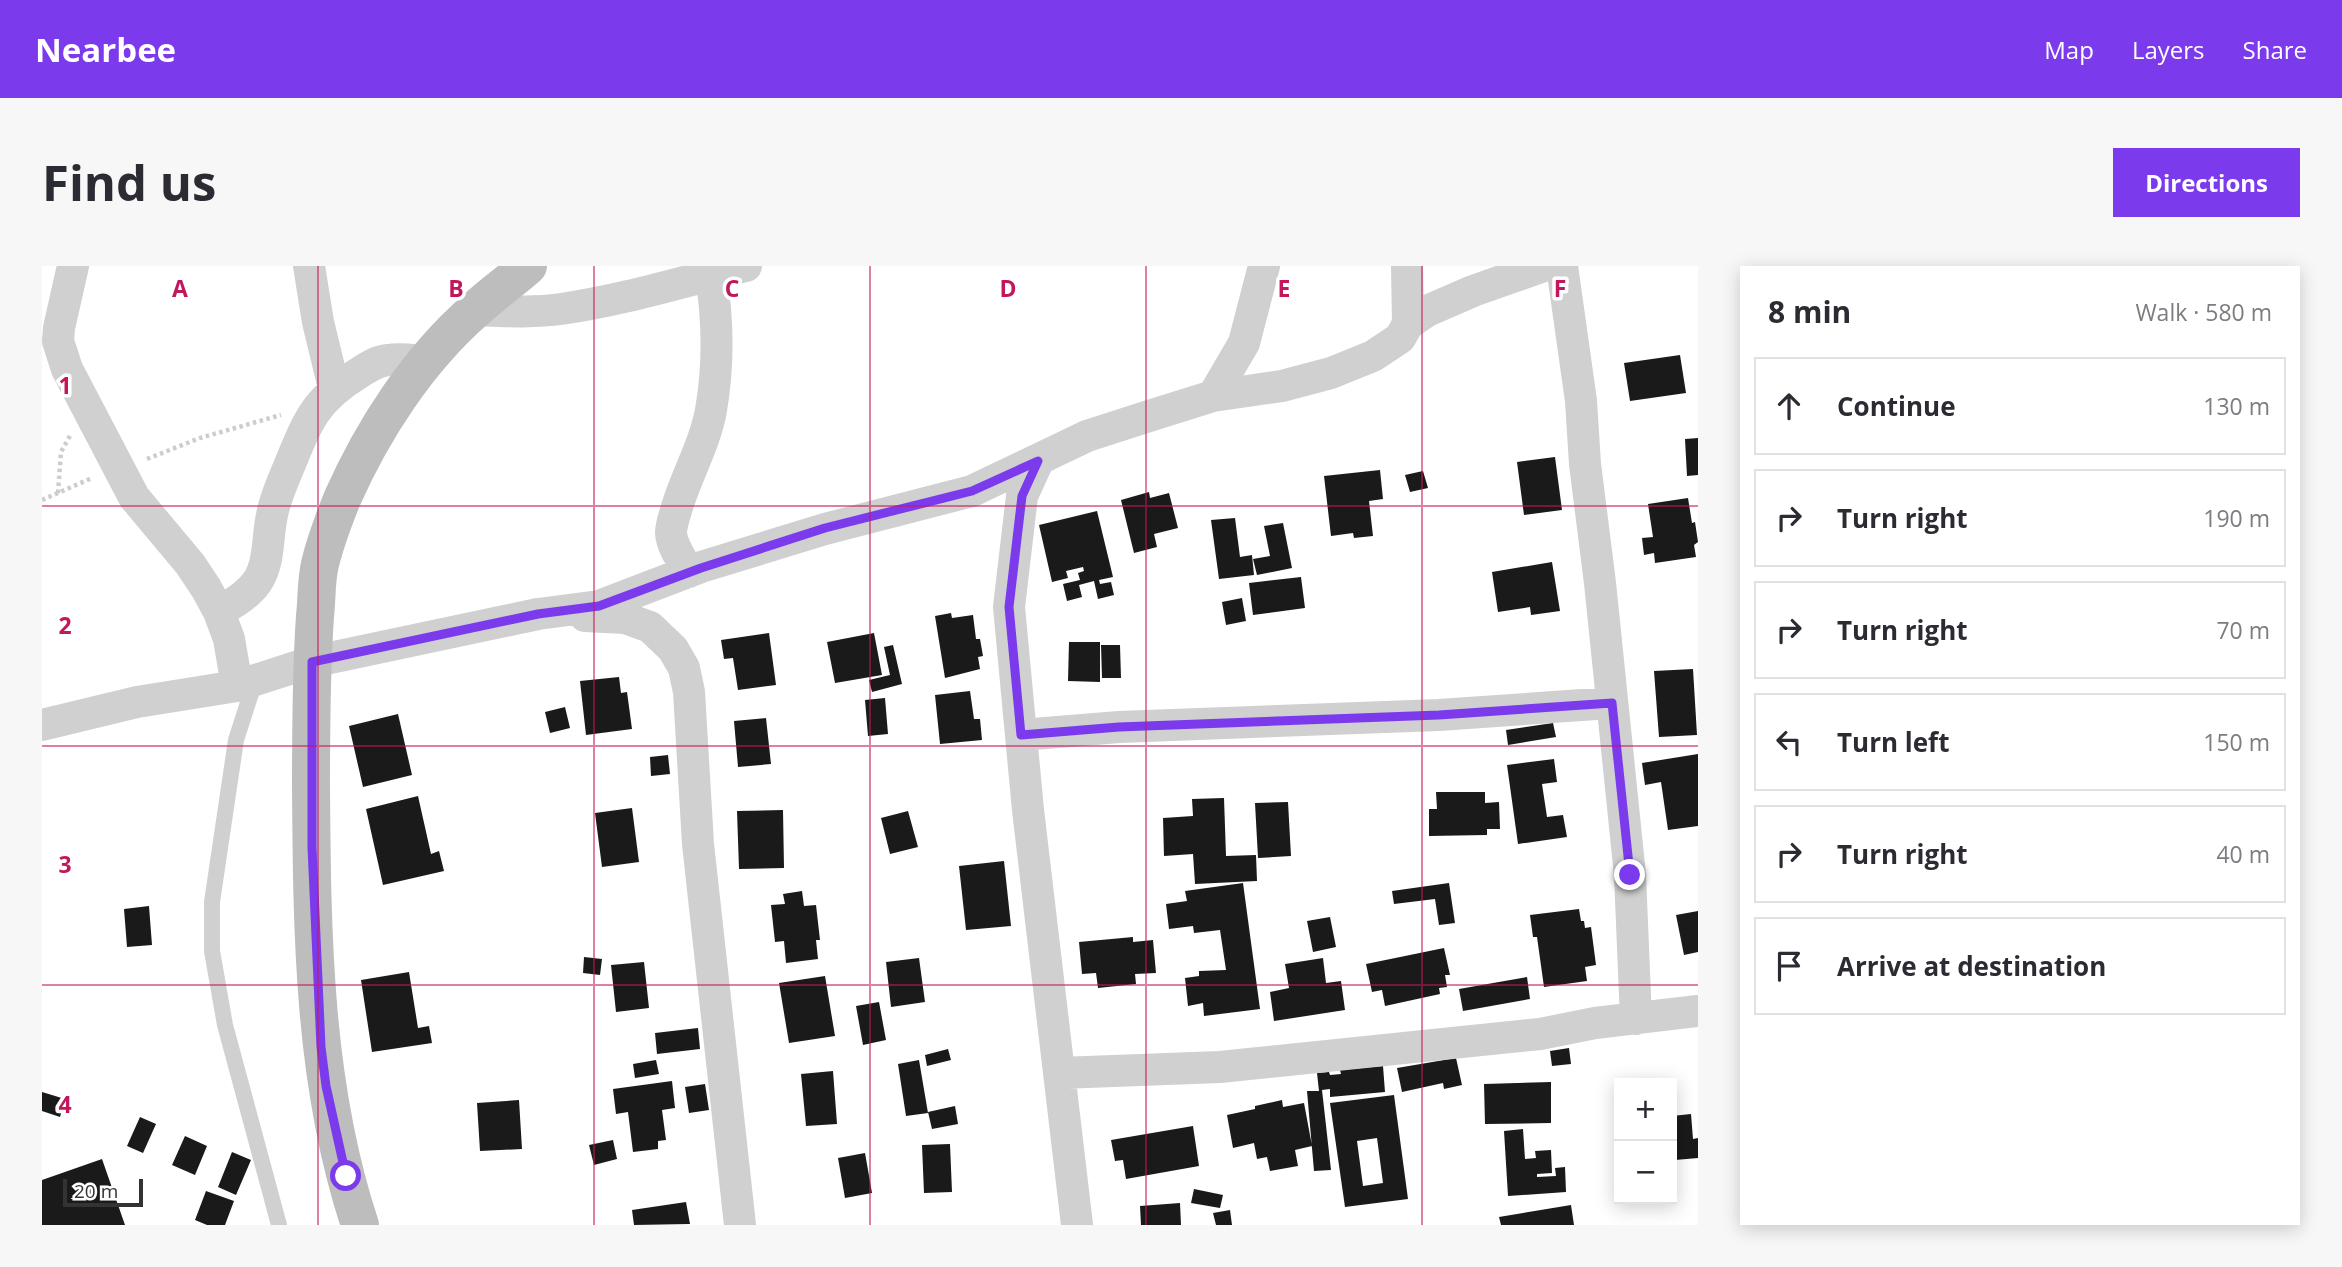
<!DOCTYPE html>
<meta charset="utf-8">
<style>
body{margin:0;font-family:"Open Sans",sans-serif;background:#f7f7f7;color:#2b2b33}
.controls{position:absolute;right:21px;bottom:21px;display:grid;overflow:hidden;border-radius:0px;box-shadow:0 4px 18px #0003}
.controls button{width:63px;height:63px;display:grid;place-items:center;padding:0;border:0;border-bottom:2px solid #e1e1e2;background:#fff;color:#2b2b33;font:35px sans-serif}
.scale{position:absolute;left:21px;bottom:18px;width:80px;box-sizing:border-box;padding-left:7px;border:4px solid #333;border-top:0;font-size:19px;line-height:24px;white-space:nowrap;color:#333;-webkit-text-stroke:5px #fff;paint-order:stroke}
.stop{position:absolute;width:21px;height:21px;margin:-16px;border:5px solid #7c3aed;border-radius:50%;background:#fff}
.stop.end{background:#7c3aed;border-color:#fff;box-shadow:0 2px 7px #0008}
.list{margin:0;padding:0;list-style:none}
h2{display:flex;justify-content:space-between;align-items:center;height:91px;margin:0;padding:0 28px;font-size:30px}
h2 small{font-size:23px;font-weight:400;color:#7c7c81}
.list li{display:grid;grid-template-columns:46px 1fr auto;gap:21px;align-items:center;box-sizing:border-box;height:98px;margin:0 14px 14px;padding:0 14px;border:2px solid #e1e1e2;border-radius:0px}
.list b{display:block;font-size:26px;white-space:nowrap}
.list em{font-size:23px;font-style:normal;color:#7c7c81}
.icon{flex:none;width:38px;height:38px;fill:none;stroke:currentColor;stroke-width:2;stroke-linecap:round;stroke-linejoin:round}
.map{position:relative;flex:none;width:1656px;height:959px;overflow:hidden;border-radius:0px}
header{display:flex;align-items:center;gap:42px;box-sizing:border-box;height:98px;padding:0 35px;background:#7c3aed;color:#fff}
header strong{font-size:33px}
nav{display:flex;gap:38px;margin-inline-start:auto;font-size:24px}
.intro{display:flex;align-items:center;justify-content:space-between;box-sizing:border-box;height:168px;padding:0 42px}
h1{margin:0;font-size:49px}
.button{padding:18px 32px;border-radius:0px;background:#7c3aed;color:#fff;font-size:24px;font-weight:700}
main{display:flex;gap:42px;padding:0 42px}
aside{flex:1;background:#fff;border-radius:0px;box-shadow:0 4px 18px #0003}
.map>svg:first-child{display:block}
.building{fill:#1a1a1a;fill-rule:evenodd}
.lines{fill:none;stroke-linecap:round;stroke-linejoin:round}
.path{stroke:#cdcdcd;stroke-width:4.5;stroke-dasharray:3.5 3.5;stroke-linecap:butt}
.service{stroke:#d0d0d0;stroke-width:16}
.minor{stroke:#d0d0d0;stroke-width:32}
.secondary{stroke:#bdbdbd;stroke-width:38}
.route{stroke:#7c3aed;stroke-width:9}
.grid{fill:none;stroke:#c2185b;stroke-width:2;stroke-opacity:0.55}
.grid-label{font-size:23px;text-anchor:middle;font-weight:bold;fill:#c2185b;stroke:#fff;stroke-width:7;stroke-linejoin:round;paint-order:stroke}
</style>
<header>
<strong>Nearbee</strong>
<nav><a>Map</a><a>Layers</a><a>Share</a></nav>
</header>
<div class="intro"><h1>Find us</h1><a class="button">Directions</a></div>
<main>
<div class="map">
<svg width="1656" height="959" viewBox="0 0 1656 959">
<rect width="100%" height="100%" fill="#fff"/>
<!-- building -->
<path class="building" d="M1638 89 1644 127 1588 135 1582 97Z
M1656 172V209L1645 210 1643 173Z
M1513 191 1520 244 1482 249 1475 196Z
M1338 204 1341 233 1327 235 1331 270 1312 272 1311 267 1289 270 1282 210Z
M1381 205 1386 222 1368 226 1363 209Z
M1107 226 1108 232 1127 227 1136 262 1112 268 1115 281 1092 287 1079 234Z
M1646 232 1650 257 1653 256 1656 276 1652 279 1654 291 1613 297 1612 287 1602 289 1600 272 1611 271 1606 238Z
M1055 245 1071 311 1057 314 1058 318 1069 316 1072 329 1056 333 1052 315 1037 319 1040 331 1025 335 1021 318 1038 314 1036 307 1042 305 1041 301 1024 305 1026 312 1010 316 997 259Z
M1193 252 1198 291 1210 289 1212 309 1177 313 1169 254Z
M1241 257 1250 302 1215 309 1211 293 1228 290 1222 260Z
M1510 296 1518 345 1489 349 1488 341 1456 346 1450 306Z
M1259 311 1263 342 1211 349 1207 317Z
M1200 332 1204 355 1184 359 1180 336Z
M909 347 910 352 931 349 934 373H938L941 390 936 391 938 403 903 412 893 350Z
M727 367 734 419 696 424 691 392 682 393 679 374Z
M832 367 840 409 793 417 785 376Z
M1027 376H1058V416L1026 415Z
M851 379 860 418 830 426 827 414 848 409 842 381Z
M1059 379H1078L1079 412H1060Z
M1651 403 1655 469 1617 471 1612 405Z
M577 411 579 427 585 426 590 463 544 469 538 415Z
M928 425 932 453H938L940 474 898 478 893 429Z
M843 432 846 468 826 470 823 434Z
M523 441 528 462 508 467 503 446Z
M356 448 370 509 321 521 307 460Z
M724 452 729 498 696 501 692 455Z
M1511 457 1514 471 1466 479 1464 464Z
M1656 488V560L1626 564 1619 516 1603 519 1600 497Z
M626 489 628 508 609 510 608 491Z
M1512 493 1515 516 1500 518 1505 551 1521 549 1525 571 1476 578 1465 499Z
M1394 526H1443V537L1457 536 1458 563H1445V569L1387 570V543H1395Z
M376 530 389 588 397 585 402 605 341 619 324 543Z
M1182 532 1184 590 1214 589 1215 615 1153 618 1151 588 1122 590 1121 552 1151 550 1150 533Z
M1246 536 1249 590 1216 592 1213 537Z
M590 542 597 596 560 601 553 547Z
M741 544 742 602 697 603 695 545Z
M866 545 876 581 848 588 839 552Z
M962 595 969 660 924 664 917 600Z
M1201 617 1218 743 1162 750 1161 737 1146 740 1143 712 1157 710V705L1184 704 1178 664 1152 667 1151 660 1127 663 1124 638 1145 635 1143 625Z
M1407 617 1413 657 1397 659 1393 633 1352 638 1350 625Z
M760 625 762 640 774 639 778 674H774L776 693 744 697 742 675 733 676 729 639 743 638 741 628Z
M107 640 110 679 85 681 82 643Z
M1537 643 1539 655H1542L1543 662 1549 661 1554 699 1543 701 1545 715 1502 721 1495 671H1491L1488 649Z
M1656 645V686L1642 689 1634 649Z
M1288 651 1294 681 1271 686 1265 655Z
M1091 671V676L1111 674 1114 707 1093 708 1094 718 1056 722 1054 707 1040 708 1037 676Z
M1402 682 1408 709H1403L1405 721 1397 722 1398 728 1343 740 1340 724 1330 726 1324 698Z
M542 691 560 693 558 709 541 707Z
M877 692 883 736 849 741 844 696Z
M1281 692 1284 717 1299 715 1303 744 1232 755 1228 726 1247 722 1243 698Z
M602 696 607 742 574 746 569 699Z
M367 706 376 762 387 760 390 777 330 786 319 714Z
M783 710 793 770 747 777 737 717Z
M1485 711 1488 733 1421 745 1417 723Z
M837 736 844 774 821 779 814 740Z
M656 762 658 783 615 788 613 767Z
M1527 782 1529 798 1510 800 1508 785Z
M906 783 909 794 885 800 883 789Z
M1414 792 1420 819 1402 823 1401 817 1360 826 1355 802Z
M614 794 617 808 593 812 591 798Z
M877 794 886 847 864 850 856 798Z
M1341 800 1343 826 1288 831V823L1280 824 1289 904 1272 905 1265 825H1277L1275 807 1287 806 1288 809 1299 808 1298 804Z
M791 805 795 858 764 860 759 808Z
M630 815 633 842 620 844 624 874 616 875V883L591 886 586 846 574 848 571 823Z
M1509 816V857L1443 858 1442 818Z
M663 818 667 844 647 847 643 821Z
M0 826 23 833 18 851 0 845Z
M1352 829 1366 933 1303 941 1288 837ZM1335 872 1341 917 1321 920 1315 875Z
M477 834 480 883 438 885 435 837Z
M1240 834 1241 841 1262 837 1270 880 1253 884 1256 900 1228 905 1225 891 1215 893 1212 877 1191 882 1185 849 1213 843V840Z
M913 840 916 858 890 863 886 846Z
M1649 848 1651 873 1656 872V892L1633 894 1630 850Z
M98 851 114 858 101 887 85 880Z
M1151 860 1157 900 1084 913 1081 894 1073 895 1069 874Z
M1481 863 1483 893 1494 892 1493 885 1509 884 1510 907 1495 908V911L1514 910 1513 902 1523 901 1524 926 1466 930 1462 865Z
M143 870 165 880 153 909 130 899Z
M571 874 575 893 552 899 547 879Z
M908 878 910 926 882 927 880 879Z
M190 886 209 894 194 929 176 921Z
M823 887 830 927 803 932 796 892Z
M60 893 83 959H0V914Z
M1152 923 1181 929 1178 942 1149 937Z
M164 925 192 935 183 959H165L153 954Z
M644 936 648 958 592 959 590 944Z
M1138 937 1139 959H1099L1098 940Z
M1529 939 1532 959H1459L1457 951Z
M1188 944 1190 959H1174L1171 947Z"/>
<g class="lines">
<!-- path -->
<path class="path" d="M105 193 158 172 239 149
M16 227 19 186 29 168
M0 234 50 212"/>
<!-- service -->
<path class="service" d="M213 415 194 474 170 636V685L183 759 237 959"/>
<!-- minor -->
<path class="minor" d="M31 0 17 62 16 75 25 103 92 231 148 298 164 322 177 346 187 373 195 420
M267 0 276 56 292 122
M1365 0 1366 58
M1520 0 1539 135 1543 198 1558 317 1588 609 1594 753
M433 44C461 45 490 47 519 43 582 34 643 15 704 0
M1171 130 1202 77 1222 0
M996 195 980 230 967 341 986 544 1035 959
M647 306C640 294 630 281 629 267 629 258 633 249 635 241 645 208 663 178 669 144 677 98 676 54 669 9
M177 346C191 337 205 330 215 316 228 297 225 271 230 249 233 232 241 215 248 198 266 154 274 133 317 107 326 101 335 95 346 94 358 92 371 94 383 95
M543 350 583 352 608 361 631 383 642 402 647 426 656 578 698 959
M0 459 95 436 195 420 269 396 496 348 557 340 659 301 783 263 930 225 1045 170 1107 150 1171 130 1240 120 1289 107 1331 90 1358 72 1366 58 1385 45 1431 25 1502 0
M979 469 1077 461 1397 449 1569 437
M1018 807 1178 801 1498 768 1553 757 1656 745"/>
<!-- secondary -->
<path class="secondary" d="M318 959C271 818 270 667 269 519 269 463 269 407 273 350 275 333 274 314 278 298 283 277 292 253 300 233 331 163 376 94 433 44 450 28 469 15 486 0"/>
</g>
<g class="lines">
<!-- route -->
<path class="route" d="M304 910 284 820 279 781 270 581V396L496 348 557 340 659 302 783 262 930 225 996 195 980 230 967 341 979 469 1077 461 1397 449 1570 437 1588 609"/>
</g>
<!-- grid -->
<path class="grid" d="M276 0V959M552 0V959M828 0V959M1104 0V959M1380 0V959M0 240H1656M0 480H1656M0 719H1656"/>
<g class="grid-label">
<text x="138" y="31">A</text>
<text x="414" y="31">B</text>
<text x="690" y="31">C</text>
<text x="966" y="31">D</text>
<text x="1242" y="31">E</text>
<text x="1518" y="31">F</text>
<text x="23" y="128">1</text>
<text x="23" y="368">2</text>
<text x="23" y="607">3</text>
<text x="23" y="847">4</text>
</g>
</svg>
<div class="controls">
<button>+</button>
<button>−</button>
</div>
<div class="scale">20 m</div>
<div class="stop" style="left:304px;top:910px"></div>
<div class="stop end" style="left:1588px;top:609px"></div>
</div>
<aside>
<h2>8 min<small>Walk · 580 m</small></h2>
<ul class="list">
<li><svg class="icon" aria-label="ahead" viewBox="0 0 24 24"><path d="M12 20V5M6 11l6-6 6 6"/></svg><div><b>Continue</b></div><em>130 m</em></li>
<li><svg class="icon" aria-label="right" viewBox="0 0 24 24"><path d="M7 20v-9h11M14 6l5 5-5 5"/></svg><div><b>Turn right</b></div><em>190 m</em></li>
<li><svg class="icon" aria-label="right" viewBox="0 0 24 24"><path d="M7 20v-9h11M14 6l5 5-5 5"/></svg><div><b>Turn right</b></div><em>70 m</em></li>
<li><svg class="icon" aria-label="left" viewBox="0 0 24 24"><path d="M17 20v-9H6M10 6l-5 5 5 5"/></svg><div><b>Turn left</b></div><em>150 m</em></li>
<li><svg class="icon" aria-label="right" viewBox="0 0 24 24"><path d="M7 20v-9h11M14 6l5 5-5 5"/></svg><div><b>Turn right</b></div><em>40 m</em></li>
<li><svg class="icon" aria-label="arrive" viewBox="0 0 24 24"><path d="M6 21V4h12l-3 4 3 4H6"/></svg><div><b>Arrive at destination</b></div></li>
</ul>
</aside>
</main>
